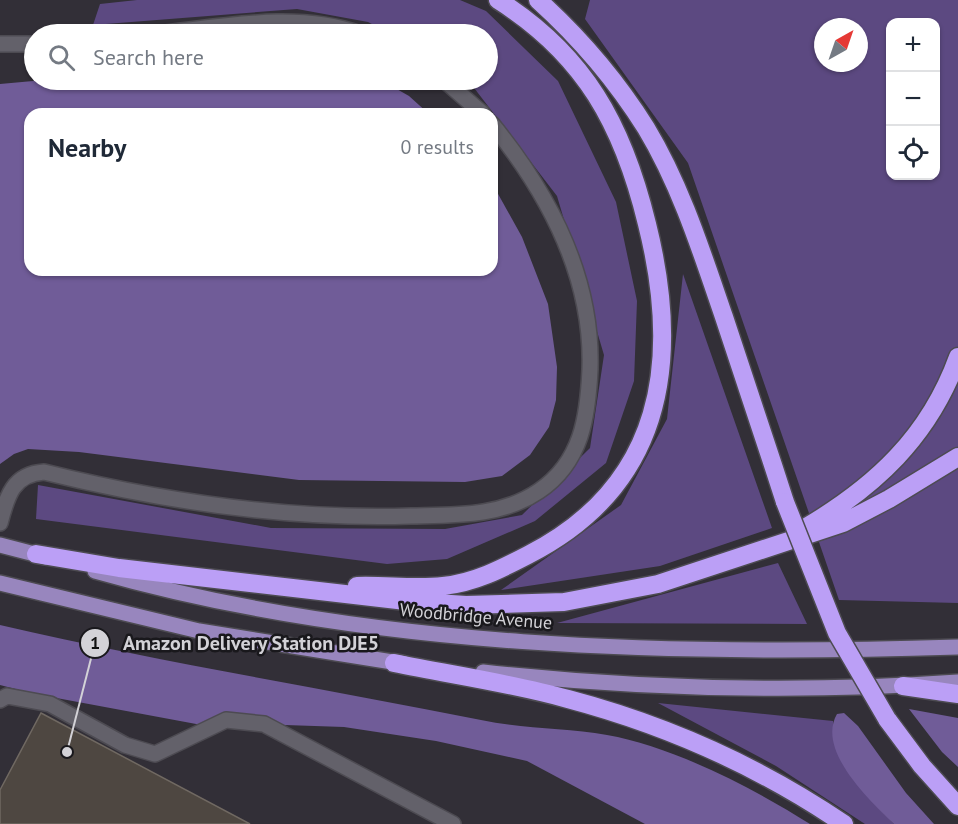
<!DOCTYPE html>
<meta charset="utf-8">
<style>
body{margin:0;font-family:"PT Sans",sans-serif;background:#f2f2f3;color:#1f2937}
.controls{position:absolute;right:18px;top:18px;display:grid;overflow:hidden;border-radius:12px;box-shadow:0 2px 4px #0004}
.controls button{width:54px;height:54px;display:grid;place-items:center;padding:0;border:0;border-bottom:2px solid #e0e1e3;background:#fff;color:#1f2937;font:30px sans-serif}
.compass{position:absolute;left:814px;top:18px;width:54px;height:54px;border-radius:50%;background:#fff;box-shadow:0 2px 4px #0004;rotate:40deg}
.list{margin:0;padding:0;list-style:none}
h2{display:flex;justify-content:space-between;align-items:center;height:78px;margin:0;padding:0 24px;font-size:26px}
h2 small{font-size:20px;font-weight:400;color:#747a83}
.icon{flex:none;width:33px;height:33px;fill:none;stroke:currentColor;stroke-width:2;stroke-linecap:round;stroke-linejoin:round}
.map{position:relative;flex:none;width:958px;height:824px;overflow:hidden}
.search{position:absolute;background:#fff;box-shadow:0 2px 4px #0004;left:24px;top:24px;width:474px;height:66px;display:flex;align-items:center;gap:15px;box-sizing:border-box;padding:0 21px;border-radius:33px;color:#747a83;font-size:22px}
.panel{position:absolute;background:#fff;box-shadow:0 2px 4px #0004;left:24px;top:108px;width:474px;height:168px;border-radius:18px}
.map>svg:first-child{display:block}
.green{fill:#5c4981;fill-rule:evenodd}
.forest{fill:#705c98}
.building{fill:#4e4741;stroke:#706962;stroke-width:1.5}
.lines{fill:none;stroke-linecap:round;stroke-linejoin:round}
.minor-casing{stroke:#4d4b52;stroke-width:18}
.major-casing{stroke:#4d4b52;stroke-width:18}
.highway-casing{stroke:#4d4b52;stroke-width:21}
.minor{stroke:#63616a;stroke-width:15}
.major{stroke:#9886be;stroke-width:15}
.highway{stroke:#bb9ff6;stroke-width:18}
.highway-bridge-casing{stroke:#4d4b52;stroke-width:21;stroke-linecap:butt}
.highway-bridge{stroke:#bb9ff6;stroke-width:18}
.labels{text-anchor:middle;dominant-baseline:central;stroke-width:5;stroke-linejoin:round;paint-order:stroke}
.street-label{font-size:18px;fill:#d3d2d7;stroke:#19181c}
.leader{fill:none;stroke:#d3d2d7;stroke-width:2}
.callout-dot{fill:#d3d2d7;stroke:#19181c;stroke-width:2}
.mark-label{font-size:18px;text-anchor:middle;font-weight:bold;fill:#111}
.callout-label{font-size:20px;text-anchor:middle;font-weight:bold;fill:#d3d2d7;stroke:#19181c;stroke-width:5;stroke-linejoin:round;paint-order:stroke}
</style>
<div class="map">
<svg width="958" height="824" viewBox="0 0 958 824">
<rect width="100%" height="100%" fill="#322f37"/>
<!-- green -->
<path class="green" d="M137 0H460L486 11 558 81 616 202 637 301 634 381 606 463 535 521 447 559 387 564 36 519 38 485 271 528 445 529 522 515 590 448 604 355 557 196 468 80H488V34H391L368 22 297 9 93 25 100 4Z
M590 0H958V603L839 600 688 163 585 19ZM890 22H936V176H890ZM823 27H859V63H823Z
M683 274 772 528 660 566 501 590 621 505 667 419Z
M778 563 807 624 557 623Z
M658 703 833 721C834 763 866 796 894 824H865L776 766Z"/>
<!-- forest -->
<path class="forest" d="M44 80H381L409 96 429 114H30V270H492V183L522 237 548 304 557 367 556 400 549 427 530 455 502 476 465 482 299 480 79 452 28 449 14 454 0 464V84Z
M0 625C159 662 321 688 481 720 523 729 566 728 607 735 672 746 755 789 810 824H645L527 761 436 741 344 727 285 725 223 729 35 694 0 685Z
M909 709 958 718V767L942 752Z
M844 713 858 726 906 793 934 824H894C870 801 816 750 837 714Z"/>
<!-- building -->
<path class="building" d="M41 713 250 824H0V790Z"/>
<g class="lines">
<!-- minor casing -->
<g class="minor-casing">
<path id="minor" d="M156 34C221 27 297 11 360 34
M0 44H34
M444 80 483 114
M0 523C7 496 13 474 44 472 165 502 286 520 411 516 456 515 501 517 539 491 582 462 588 416 590 369 593 277 549 194 492 124
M0 700 7 696 50 704 125 745 155 754 226 720 264 724 453 824"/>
</g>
<!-- major casing -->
<g class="major-casing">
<path id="major" d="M0 545 46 557
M95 571C368 649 675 656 958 647
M0 583 199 631 405 664
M483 672C640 689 801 693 958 682"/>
</g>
<!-- highway casing -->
<g class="highway-casing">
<path id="highway" d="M538 0C580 38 616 80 646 128 681 186 702 253 724 317 744 378 765 440 785 502
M803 529C875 487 929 437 958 357
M36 554 119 568 406 601 466 605 564 602 658 584 843 523 889 499 958 457
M357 586C385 585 416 589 443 586 474 583 501 569 528 555 665 485 681 360 647 224 623 125 585 55 498 0
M394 663C452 675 511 683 568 699 666 725 760 767 844 824
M903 686 958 694
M887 719 922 766 958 806"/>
</g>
<!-- minor -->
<use href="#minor" class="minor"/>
<!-- major -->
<use href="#major" class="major"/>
<!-- highway -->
<use href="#highway" class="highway"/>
<!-- highway-bridge casing -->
<g class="highway-bridge-casing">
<path id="highway-bridge" d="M785 502 837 633 887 719"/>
</g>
<!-- highway-bridge -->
<use href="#highway-bridge" class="highway-bridge"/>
</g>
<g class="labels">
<!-- street labels -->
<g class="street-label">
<text transform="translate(476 616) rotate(5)">Woodbridge Avenue</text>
</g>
</g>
<!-- callouts -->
<path class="leader" d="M67 752L95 643"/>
<g class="callout-dot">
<circle cx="67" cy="752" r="6"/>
<circle cx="95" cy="643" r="15"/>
</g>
<g class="mark-label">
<text x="95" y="649">1</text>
</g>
<g class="callout-label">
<text x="251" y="650">Amazon Delivery Station DJE5</text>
</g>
</svg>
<div class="controls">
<button>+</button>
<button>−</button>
<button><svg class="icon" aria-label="locate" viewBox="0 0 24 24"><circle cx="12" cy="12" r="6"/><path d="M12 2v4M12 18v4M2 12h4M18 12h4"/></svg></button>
</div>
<svg class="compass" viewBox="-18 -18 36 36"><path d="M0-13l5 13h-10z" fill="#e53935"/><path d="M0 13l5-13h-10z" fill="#747a83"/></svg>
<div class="search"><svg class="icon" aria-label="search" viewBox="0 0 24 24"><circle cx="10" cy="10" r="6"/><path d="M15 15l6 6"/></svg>Search here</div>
<section class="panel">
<h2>Nearby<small>0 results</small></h2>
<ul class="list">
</ul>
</section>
</div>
